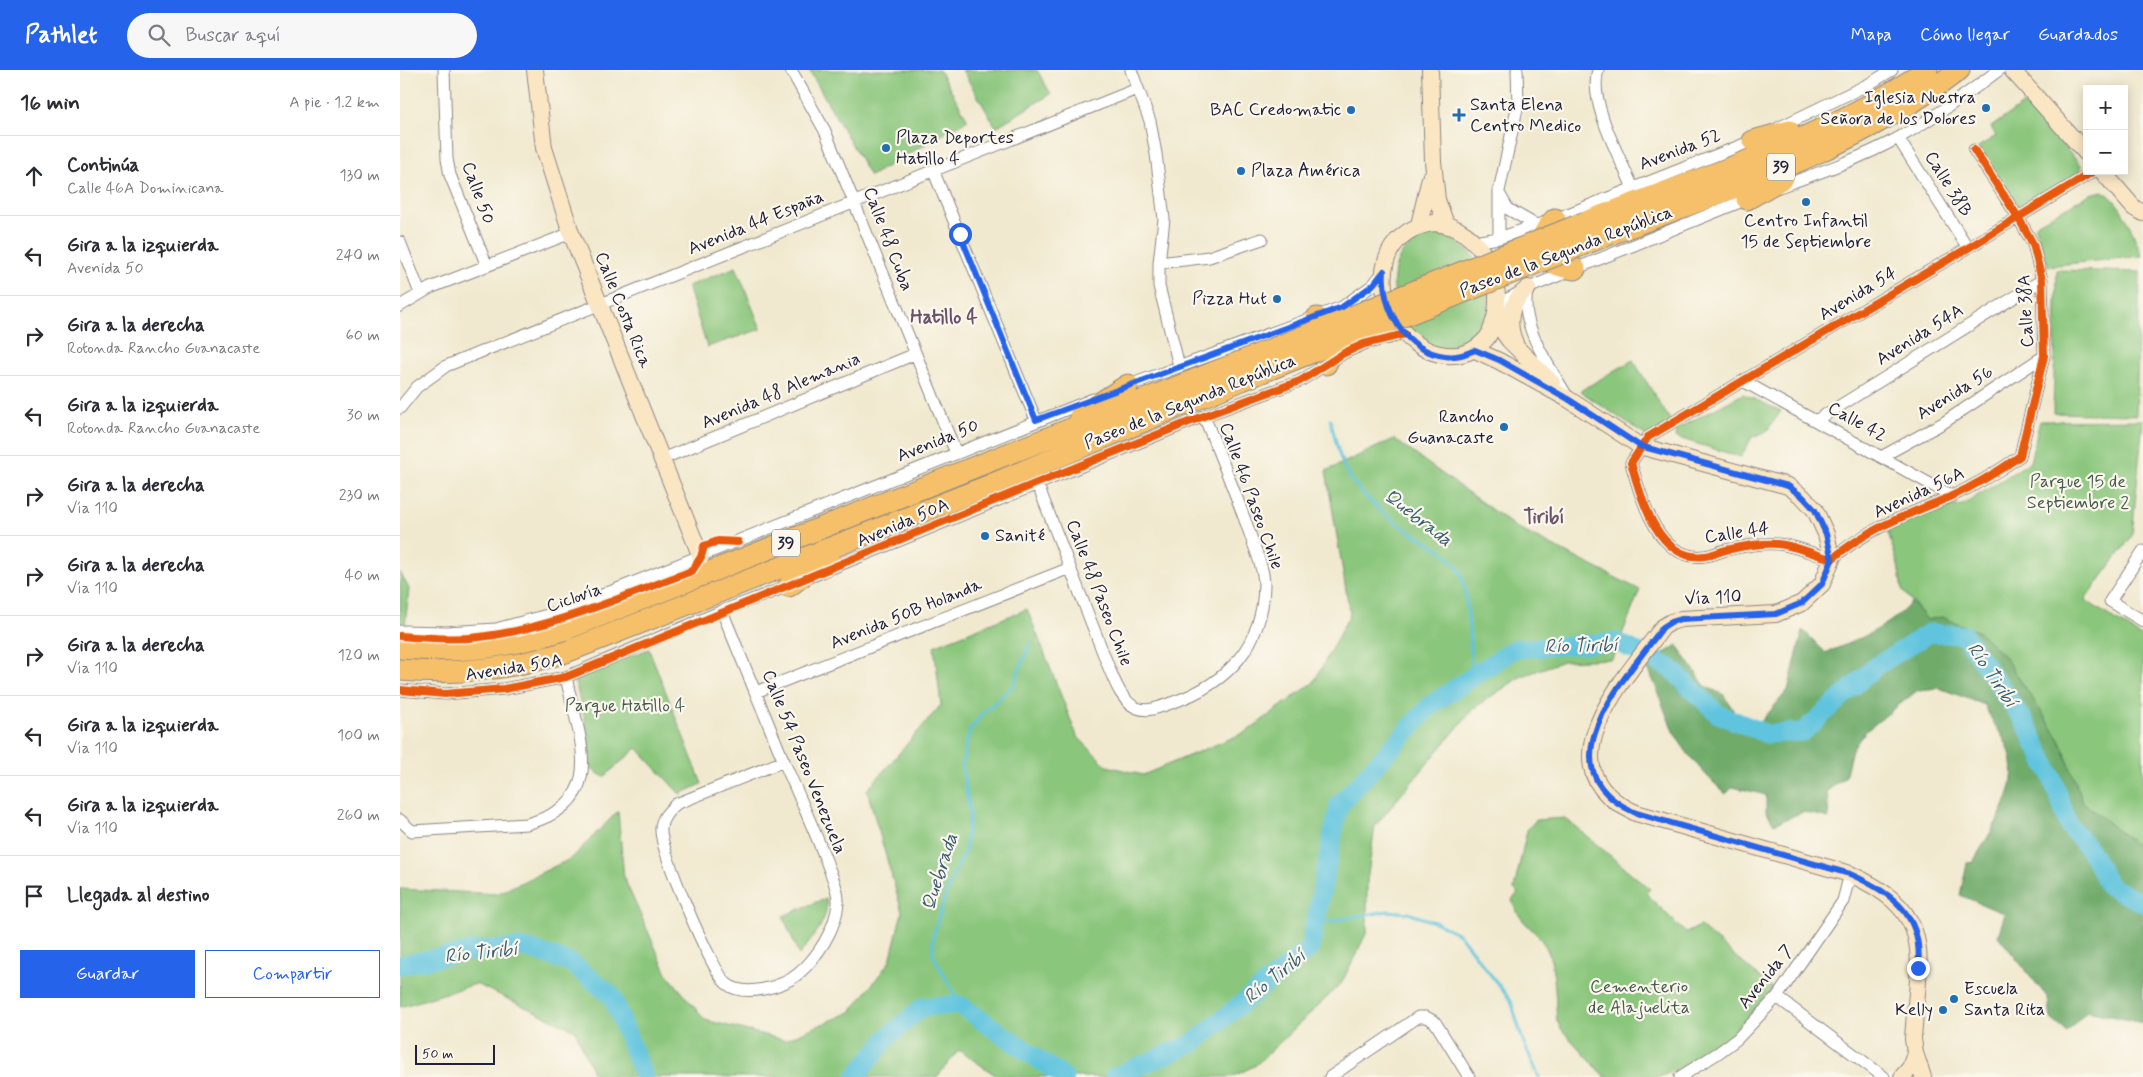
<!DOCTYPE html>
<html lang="es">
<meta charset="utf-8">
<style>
body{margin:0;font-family:Mynerve,sans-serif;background:#f7f7f7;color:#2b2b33}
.controls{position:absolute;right:15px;top:15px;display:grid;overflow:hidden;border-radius:0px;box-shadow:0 2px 12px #0003}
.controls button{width:45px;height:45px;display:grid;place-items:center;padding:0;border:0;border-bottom:1px solid #e1e1e2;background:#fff;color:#2b2b33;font:25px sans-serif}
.scale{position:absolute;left:15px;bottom:12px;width:80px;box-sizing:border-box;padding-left:5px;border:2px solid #22223b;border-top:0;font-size:14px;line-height:18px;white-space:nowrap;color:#22223b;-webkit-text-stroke:4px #fbf7ec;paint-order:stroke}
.stop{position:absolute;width:15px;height:15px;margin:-11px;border:4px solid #2563eb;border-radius:50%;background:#fff}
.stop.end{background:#2563eb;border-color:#fff;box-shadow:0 1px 5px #0008}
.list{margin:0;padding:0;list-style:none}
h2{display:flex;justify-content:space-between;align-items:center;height:65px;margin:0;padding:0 20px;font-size:21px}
h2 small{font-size:16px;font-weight:400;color:#7c7c81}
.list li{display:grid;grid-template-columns:32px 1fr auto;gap:15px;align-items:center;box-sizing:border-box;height:80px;padding:0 20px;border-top:1px solid #e1e1e2}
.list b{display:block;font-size:19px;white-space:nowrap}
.list p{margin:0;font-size:16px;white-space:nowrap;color:#7c7c81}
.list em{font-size:16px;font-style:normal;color:#7c7c81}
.actions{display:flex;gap:10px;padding:15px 20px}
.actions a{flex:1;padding:11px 0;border:1px solid #2563eb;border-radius:0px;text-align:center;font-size:18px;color:#2563eb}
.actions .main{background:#2563eb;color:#fff}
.icon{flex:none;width:28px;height:28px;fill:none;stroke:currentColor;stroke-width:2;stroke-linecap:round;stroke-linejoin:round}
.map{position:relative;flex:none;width:1743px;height:1007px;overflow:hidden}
header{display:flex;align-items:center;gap:30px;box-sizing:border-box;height:70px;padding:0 25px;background:#2563eb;color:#fff}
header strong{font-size:24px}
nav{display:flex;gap:28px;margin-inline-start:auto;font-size:18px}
.search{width:350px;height:45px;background:#f7f7f7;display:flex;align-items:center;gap:12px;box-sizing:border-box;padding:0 18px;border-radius:28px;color:#7c7c81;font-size:19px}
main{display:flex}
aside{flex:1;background:#fff}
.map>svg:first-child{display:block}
.green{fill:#8ac67b;stroke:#56745b}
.forest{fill:#6fab6b;stroke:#486653}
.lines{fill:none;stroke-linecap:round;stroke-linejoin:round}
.stream{stroke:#60c4de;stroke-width:3}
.river{stroke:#60c4de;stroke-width:19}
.street-casing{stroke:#8a8685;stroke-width:13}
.secondary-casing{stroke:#8a8685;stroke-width:18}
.highway-casing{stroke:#8a8685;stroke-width:23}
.street{stroke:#fff;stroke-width:11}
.secondary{stroke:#fbe6c4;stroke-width:16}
.highway{stroke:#f6c06b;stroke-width:21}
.highway-bridge-casing{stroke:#8a8685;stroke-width:23;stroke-linecap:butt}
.highway-bridge{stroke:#f6c06b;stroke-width:21}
.cycleway-casing{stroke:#fbf7ec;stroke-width:11}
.cycleway{stroke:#e8590c;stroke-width:8}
.route{stroke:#2563eb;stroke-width:6}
.poi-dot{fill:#1f6fb2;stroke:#fbf7ec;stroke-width:2}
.labels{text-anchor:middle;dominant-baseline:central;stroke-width:4.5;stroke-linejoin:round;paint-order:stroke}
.shield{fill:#fbf7ec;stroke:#636270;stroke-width:1}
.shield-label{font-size:16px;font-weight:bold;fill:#22223b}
.poi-label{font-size:18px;fill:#22223b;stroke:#fbf7ec;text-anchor:end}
.street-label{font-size:18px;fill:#22223b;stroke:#fbf7ec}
.park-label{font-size:18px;fill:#465b51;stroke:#fbf7ec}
.neighbourhood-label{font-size:19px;font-weight:bold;fill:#6a526a;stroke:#fbf7ec}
.water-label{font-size:19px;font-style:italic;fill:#385b74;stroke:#fbf7ec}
</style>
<header>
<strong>Pathlet</strong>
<div class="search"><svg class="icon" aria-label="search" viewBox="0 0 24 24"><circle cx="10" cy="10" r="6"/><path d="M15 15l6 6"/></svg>Buscar aquí</div>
<nav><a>Mapa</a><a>Cómo llegar</a><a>Guardados</a></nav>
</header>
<main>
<aside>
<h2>16 min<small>A pie · 1.2 km</small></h2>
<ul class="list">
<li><svg class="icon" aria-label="ahead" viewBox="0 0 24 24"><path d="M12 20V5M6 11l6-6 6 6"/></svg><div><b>Continúa</b><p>Calle 46A Dominicana</p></div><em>130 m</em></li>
<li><svg class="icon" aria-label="left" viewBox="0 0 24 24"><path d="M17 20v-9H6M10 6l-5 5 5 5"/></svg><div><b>Gira a la izquierda</b><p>Avenida 50</p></div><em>240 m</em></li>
<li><svg class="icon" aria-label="right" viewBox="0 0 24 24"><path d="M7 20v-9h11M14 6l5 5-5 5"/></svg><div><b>Gira a la derecha</b><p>Rotonda Rancho Guanacaste</p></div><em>60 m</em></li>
<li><svg class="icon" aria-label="left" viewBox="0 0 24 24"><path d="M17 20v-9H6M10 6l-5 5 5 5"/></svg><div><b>Gira a la izquierda</b><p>Rotonda Rancho Guanacaste</p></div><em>30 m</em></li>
<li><svg class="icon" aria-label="right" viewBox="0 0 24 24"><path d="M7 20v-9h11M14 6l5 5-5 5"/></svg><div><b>Gira a la derecha</b><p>Vía 110</p></div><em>230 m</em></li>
<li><svg class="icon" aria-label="right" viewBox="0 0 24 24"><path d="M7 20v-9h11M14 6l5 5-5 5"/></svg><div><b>Gira a la derecha</b><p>Vía 110</p></div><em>40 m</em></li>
<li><svg class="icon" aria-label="right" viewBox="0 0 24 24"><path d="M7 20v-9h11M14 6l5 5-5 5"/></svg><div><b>Gira a la derecha</b><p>Vía 110</p></div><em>120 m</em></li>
<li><svg class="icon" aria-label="left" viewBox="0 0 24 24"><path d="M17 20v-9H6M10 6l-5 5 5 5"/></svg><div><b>Gira a la izquierda</b><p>Vía 110</p></div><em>100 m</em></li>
<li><svg class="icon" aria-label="left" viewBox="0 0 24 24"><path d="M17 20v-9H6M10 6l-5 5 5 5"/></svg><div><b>Gira a la izquierda</b><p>Vía 110</p></div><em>260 m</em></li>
<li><svg class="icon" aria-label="arrive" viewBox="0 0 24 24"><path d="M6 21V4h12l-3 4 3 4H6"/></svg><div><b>Llegada al destino</b></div></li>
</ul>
<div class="actions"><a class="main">Guardar</a><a>Compartir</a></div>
</aside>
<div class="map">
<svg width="1743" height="1007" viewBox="0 0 1743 1007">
<rect width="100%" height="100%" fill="#fbf7ec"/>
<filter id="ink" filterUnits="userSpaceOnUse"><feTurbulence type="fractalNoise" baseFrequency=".02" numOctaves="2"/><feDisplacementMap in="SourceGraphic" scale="10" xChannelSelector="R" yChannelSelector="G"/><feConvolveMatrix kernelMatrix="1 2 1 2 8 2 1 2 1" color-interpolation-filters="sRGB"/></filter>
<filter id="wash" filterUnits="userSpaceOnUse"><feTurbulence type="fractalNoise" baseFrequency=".0096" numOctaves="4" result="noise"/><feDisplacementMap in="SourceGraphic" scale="20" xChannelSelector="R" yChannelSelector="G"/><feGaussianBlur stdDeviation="1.12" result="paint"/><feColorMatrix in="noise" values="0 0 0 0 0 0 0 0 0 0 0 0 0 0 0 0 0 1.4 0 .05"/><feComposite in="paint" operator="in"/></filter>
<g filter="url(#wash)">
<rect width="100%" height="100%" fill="#f1e9cf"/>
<!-- green -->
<path class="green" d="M409 0H539L568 50 470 106Z
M562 0H637L651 24 596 57Z
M1624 34 1681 95V101L1617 141 1578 77 1596 66 1591 57Z
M1703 121C1724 134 1733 164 1742 186L1648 196 1635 157 1638 153 1690 124Z
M1029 164C1046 165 1064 173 1075 188 1089 211 1098 254 1073 273 1065 279 1046 279 1036 280 1028 274 1017 269 1011 261 986 228 985 178 1029 164Z
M336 197 361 259 307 277 288 216Z
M1657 200 1740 202 1736 345 1653 343Z
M1233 290 1272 353 1248 367 1180 321Z
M1343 324 1381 341 1366 362 1352 367 1341 387 1275 367 1277 359Z
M1743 350 1732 466 1685 530 1743 568V781L1682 732 1660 670 1542 547 1527 550 1502 520 1498 495 1487 459 1524 439 1563 435 1630 392 1640 351Z
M994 369 1117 458 1240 520 1212 589 1163 591 1120 607 1074 638 975 756 967 811V862L941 914 856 995 832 1007H598L559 980 537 1007H195L175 960 76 914 0 937V819L97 824 172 788 218 741 224 808 267 904 305 950 384 970 451 942 490 891 502 842 467 720 541 635 534 576 627 539 677 666 707 696 743 705 846 662 914 612 950 544 926 401Z
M0 502 9 519 5 556 0 555Z
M249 579 302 714 280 724 237 678 204 707 191 699 187 658 174 608Z
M1165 748 1250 819 1246 823 1286 863 1300 856 1372 918 1331 968 1294 991 1260 1007H1205L1162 960 1157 951C1155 930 1156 891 1144 874 1132 855 1121 856 1112 830L1118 823 1114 819 1127 760 1136 750Z
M426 828C430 849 412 869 399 885L383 846Z"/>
<!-- forest -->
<path class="forest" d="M1512 531 1527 550 1542 547 1579 562 1604 586 1660 670 1683 732 1743 781V953L1687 941 1667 962 1651 949 1648 928 1598 866 1605 844 1560 825 1567 793 1573 792C1592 758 1626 715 1607 675 1600 661 1590 650 1585 635L1539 618 1518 620 1466 661 1452 679 1445 707 1427 721 1429 748 1403 742 1374 754 1366 741V725L1333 717 1326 724C1308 709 1283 681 1273 660 1263 639 1257 616 1246 595L1277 575 1305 616 1324 625 1337 646 1359 654 1388 620 1403 560 1426 583C1456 570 1492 557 1512 531Z"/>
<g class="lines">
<!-- stream -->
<path class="stream" d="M930 349C934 362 936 376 941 389 951 418 979 441 1004 458 1024 471 1048 480 1060 502 1068 515 1071 587 1072 607
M915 854 988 841 1008 843 1037 853 1059 864 1111 931 1123 971 1139 1007
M560 935 533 884V867L547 820 565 781 570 743 562 697 565 678 570 660 583 643 613 616 630 573"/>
<!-- river -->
<path class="river" d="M0 895 78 880 126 878 171 893 212 926 244 1007
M455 1007 488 967 522 937 560 935 664 1007
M714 1007 793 973 910 878 939 735 1031 635 1114 579 1217 572 1270 598 1318 644 1367 664 1403 662 1475 597 1529 563 1564 565 1626 654 1652 707 1669 756 1690 780 1709 816 1743 833"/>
</g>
</g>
<g filter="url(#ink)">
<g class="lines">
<!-- street casing -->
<g class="street-casing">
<path id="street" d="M44 0 47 89 50 105 87 196
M391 0 425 61 556 383
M731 0 750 51 756 84 764 149 759 193V216L779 296
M1198 0C1188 32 1220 87 1233 118
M1378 58 1469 14 1492 0
M1498 68 1568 178
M1574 80 1618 147 1633 174 1642 210 1644 286 1620 386C1599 401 1574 416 1550 427 1507 445 1468 458 1432 489 1415 485 1394 475 1377 474 1362 473 1345 476 1331 479 1322 480 1314 485 1305 486 1258 493 1241 427 1231 393L1248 367 1568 178 1694 101
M533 100 636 350
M1379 117C1419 103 1462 88 1500 67 1535 47 1567 24 1599 0
M1100 125 1108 139 1136 155
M1099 168V121L1118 34 1117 0
M0 172 20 223
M1073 172 1099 168 1155 149 1357 69
M759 193 809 187 862 169
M1128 218C1117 254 1151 298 1168 328
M1098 234 1128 218 1350 128
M0 236 30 218 171 163
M1343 311 1552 426
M724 317 942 237 973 215 984 201
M0 338 17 317 46 296 737 19
M1417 350 1642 210
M1483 386 1543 353 1644 286
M262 389 515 284
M637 413 709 598C715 612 722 632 737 638 749 643 762 636 774 632 828 613 863 575 864 515 864 499 856 482 851 467 837 426 820 386 804 346
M1743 481 1710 531 1743 551
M415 505 804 346 900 311 944 283 964 274 1005 264
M322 541C343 591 363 642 384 692 399 726 414 759 427 793 431 805 439 820 438 833 436 859 417 888 398 904 383 917 344 928 327 914 312 902 259 778 261 759 261 748 269 741 276 734L384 691
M0 561 47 562 96 559 162 541 693 329
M0 620 45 624 104 619 166 607 322 541 394 514
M356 622 670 498
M0 750 12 761 127 754C210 731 179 670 166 607
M1377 927 1484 1007
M930 1007 1018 947H1026L1035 952 1069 1007
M1280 1007 1318 983 1337 969 1377 927 1443 831 1450 804"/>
</g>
<!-- secondary casing -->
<g class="secondary-casing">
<path id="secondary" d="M135 0 144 78 171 163 301 487
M1030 0 1033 91 1037 130 1046 154
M1612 0 1687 84
M1702 101 1734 138 1743 143
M1034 153C1082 156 1109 215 1092 257 1090 262 1089 267 1085 270 1060 298 1017 284 998 255 971 215 981 159 1034 153Z
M1019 155 1030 108
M1095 250 1109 270 1152 313
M1115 273C1106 253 1110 231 1128 218
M1075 280 1099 291 1168 329 1240 376 1388 416 1403 427 1415 440 1426 464 1432 489 1422 514 1402 533 1376 544 1281 549 1271 552 1263 557C1225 609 1138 699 1236 743L1450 804C1539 844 1518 887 1513 969L1515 983 1523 1007
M1502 1007 1510 998 1515 983"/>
</g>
<!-- highway casing -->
<g class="highway-casing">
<path id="highway" d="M1353 71 1389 61
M1347 129 1383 108
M1155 149C1129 177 1140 194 1175 199
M1186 152C1302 107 1424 70 1527 0
M1192 171C1317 123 1451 82 1559 0
M917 248C931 262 936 276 926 294
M680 346 728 315
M389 516 429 486
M0 578C62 583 107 578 166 559L835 294
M0 600C56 605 112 599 166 582L588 416 842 310"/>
</g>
<!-- street -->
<use href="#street" class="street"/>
<!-- secondary -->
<use href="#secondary" class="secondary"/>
<!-- highway -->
<use href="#highway" class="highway"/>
<!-- highway-bridge casing -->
<g class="highway-bridge-casing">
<path id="highway-bridge" d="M835 294 1186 152
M842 310 1192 171"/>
</g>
<!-- highway-bridge -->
<use href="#highway-bridge" class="highway-bridge"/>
<!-- cycleway casing -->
<g class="cycleway-casing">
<path id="cycleway" d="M1574 80 1618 147 1633 174 1642 210 1644 286 1620 386C1599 401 1574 416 1550 427 1507 445 1468 458 1432 489 1415 485 1394 475 1377 474 1362 473 1345 476 1331 479 1322 480 1314 485 1305 486 1258 493 1241 427 1231 393L1248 367 1568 178 1694 101
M0 566C27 568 54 570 80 567 154 558 223 526 292 501L301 487 304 476 318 471 338 472
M0 620 45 624 104 619 166 607 637 413 804 346 900 311 944 283 964 274 1005 264"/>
</g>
<!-- cycleway -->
<use href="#cycleway" class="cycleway"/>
</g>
</g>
<g class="lines" filter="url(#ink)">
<!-- route -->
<path class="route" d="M560 164 636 350 942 237 973 215 984 201C981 238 1005 281 1045 286 1056 288 1065 284 1075 280L1099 290 1168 329 1240 376 1388 416 1403 427 1415 440 1426 464 1432 490 1422 514 1402 533 1376 544 1281 549 1271 552 1263 557C1225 609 1138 699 1236 743L1450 804C1493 823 1524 846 1518 898"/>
</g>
<!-- markers -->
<g class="poi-dot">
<circle cx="1586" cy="38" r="5"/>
<circle cx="951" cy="40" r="5"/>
<path d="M1056.5 37.5h5v5h5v5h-5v5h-5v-5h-5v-5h5z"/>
<circle cx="486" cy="78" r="5"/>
<circle cx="841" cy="101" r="5"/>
<circle cx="1406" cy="132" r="5"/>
<circle cx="877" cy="229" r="5"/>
<circle cx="1104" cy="357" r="5"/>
<circle cx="585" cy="466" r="5"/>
<circle cx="1554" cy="929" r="5"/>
<circle cx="1543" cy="940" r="5"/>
</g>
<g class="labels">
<!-- shield labels -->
<g class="shield">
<rect x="1367" y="83.5" width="28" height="27" rx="4"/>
<rect x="372" y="459.5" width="28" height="27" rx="4"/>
</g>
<g class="shield-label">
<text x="1381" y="97">39</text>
<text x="386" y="473">39</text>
</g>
<!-- poi labels -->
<g class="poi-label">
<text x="1576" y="28">Iglesia Nuestra<tspan x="1576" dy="21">Señora de los Dolores</tspan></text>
<text x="1070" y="35" text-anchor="start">Santa Elena<tspan x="1070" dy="21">Centro Medico</tspan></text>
<text x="941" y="40">BAC Credomatic</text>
<text x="496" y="68" text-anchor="start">Plaza Deportes<tspan x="496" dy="21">Hatillo 4</tspan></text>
<text x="851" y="101" text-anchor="start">Plaza América</text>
<text x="1406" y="151" text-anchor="middle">Centro Infantil<tspan x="1406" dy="21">15 de Septiembre</tspan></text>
<text x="867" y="229">Pizza Hut</text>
<text x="1094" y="347">Rancho<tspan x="1094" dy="21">Guanacaste</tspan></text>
<text x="595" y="466" text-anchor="start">Sanité</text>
<text x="1564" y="919" text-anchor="start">Escuela<tspan x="1564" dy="21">Santa Rita</tspan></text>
<text x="1533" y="940">Kelly</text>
</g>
<!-- street labels -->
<g class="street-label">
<text transform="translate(1280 80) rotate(-21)">Avenida 52</text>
<text transform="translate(1548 114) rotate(58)">Calle 38B</text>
<text transform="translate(78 123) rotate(70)">Calle 50</text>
<text transform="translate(356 153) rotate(-22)">Avenida 44 España</text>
<text transform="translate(488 169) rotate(69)">Calle 48 Cuba</text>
<text transform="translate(1166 182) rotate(-21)">Paseo de la Segunda República</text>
<text transform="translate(1458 224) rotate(-31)">Avenida 54</text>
<text transform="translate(223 240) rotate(68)">Calle Costa Rica</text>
<text transform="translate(1626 241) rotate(-93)">Calle 38A</text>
<text transform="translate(1520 265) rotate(-32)">Avenida 54A</text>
<text transform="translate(381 321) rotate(-23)">Avenida 48 Alemania</text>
<text transform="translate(1555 323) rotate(-32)">Avenida 56</text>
<text transform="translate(790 332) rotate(-22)">Paseo de la Segunda República</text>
<text transform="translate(1457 352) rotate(29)">Calle 42</text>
<text transform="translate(538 371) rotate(-22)">Avenida 50</text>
<text transform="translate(1519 423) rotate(-25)">Avenida 56A</text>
<text transform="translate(851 426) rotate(70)">Calle 46 Paseo Chile</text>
<text transform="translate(503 453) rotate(-23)">Avenida 50A</text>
<text transform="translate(1337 463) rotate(-8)">Calle 44</text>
<text transform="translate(699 523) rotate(69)">Calle 48 Paseo Chile</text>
<text transform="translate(174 528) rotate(-19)">Ciclovía</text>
<text transform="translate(1313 528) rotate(-3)">Vía 110</text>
<text transform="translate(506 544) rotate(-22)">Avenida 50B Holanda</text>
<text transform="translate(114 598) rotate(-9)">Avenida 50A</text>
<text transform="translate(404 692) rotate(68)">Calle 54 Paseo Venezuela</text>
<text transform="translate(1366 907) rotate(-51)">Avenida 7</text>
</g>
<!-- park labels -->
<g class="park-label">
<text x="1678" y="412">Parque 15 de<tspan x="1678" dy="21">Septiembre 2</tspan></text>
<text x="225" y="636">Parque Hatillo 4</text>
<text x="1239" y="917">Cementerio<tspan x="1239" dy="21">de Alajuelita</tspan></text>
</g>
<!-- neighbourhood labels -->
<g class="neighbourhood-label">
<text x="544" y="247">Hatillo 4</text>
<text x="1144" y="447">Tiribí</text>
</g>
<!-- water labels -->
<g class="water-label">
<text transform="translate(1018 448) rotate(38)">Quebrada</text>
<text transform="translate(1181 576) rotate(-1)">Río Tiribí</text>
<text transform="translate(1592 605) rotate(56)">Río Tiribí</text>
<text transform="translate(540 802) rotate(-72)">Quebrada</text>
<text transform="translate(81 883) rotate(-6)">Río Tiribí</text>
<text transform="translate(875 907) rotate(-39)">Río Tiribí</text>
</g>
</g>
</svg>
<div class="controls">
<button>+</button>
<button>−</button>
</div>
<div class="scale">50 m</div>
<div class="stop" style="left:560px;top:164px"></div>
<div class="stop end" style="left:1518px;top:898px"></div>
</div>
</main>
